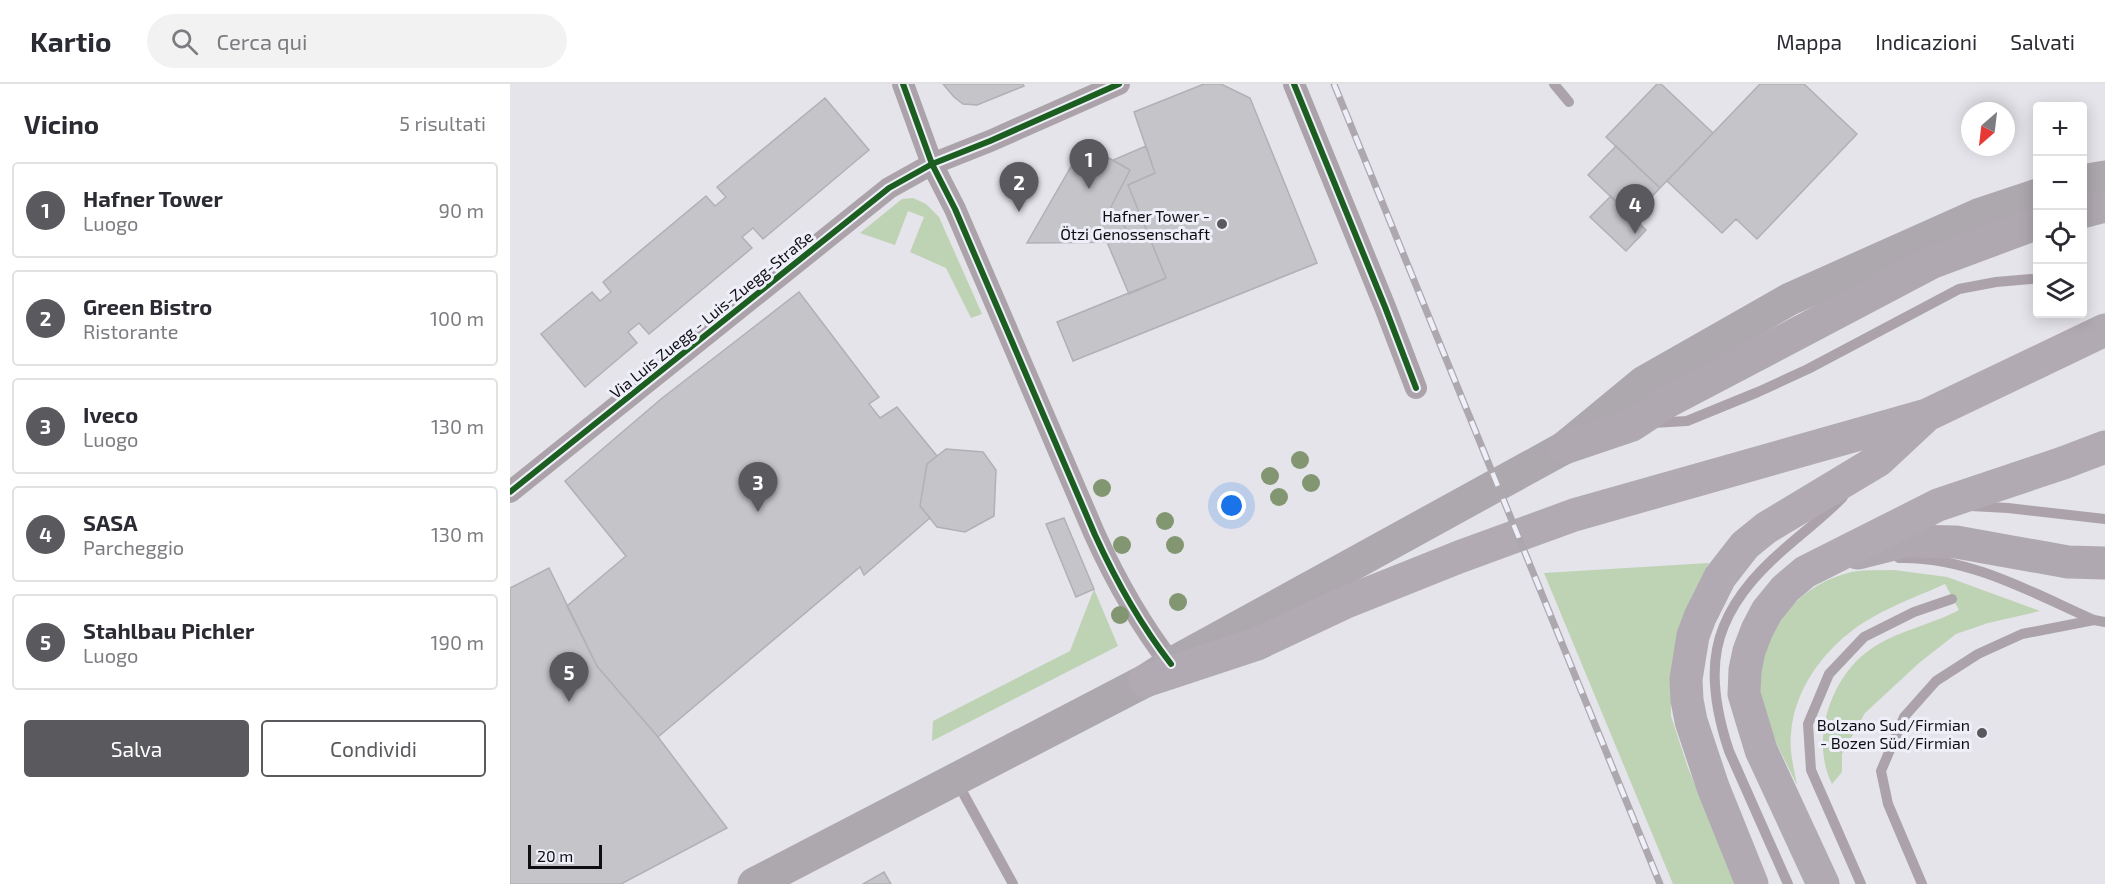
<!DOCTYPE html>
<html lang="it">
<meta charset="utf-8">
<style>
body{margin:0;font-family:"Exo 2",sans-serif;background:#f2f2f3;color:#2b2b33}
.controls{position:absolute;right:18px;top:18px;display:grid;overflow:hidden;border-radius:6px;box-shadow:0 3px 15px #0003}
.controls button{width:54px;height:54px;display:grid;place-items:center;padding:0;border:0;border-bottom:2px solid #e1e1e2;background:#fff;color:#2b2b33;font:30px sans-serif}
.compass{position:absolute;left:1451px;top:18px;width:54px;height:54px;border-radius:50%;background:#fff;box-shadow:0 3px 15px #0003;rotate:208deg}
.scale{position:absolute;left:18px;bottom:15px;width:74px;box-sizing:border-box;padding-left:6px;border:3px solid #0f0f13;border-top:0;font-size:16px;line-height:21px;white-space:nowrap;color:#0f0f13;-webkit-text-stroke:4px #efeffa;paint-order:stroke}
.you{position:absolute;left:722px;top:422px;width:21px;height:21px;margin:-15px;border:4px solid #fff;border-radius:50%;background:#1a73e8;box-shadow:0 0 0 9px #1a73e833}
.badge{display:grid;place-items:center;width:39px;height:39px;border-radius:50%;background:#5a5a5e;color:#fff;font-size:20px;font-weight:700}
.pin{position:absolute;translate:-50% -50px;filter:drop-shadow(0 2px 3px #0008)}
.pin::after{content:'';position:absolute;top:32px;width:21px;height:18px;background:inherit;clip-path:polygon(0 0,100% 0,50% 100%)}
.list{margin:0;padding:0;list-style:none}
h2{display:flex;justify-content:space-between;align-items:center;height:78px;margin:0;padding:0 24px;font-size:26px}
h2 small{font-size:20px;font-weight:400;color:#7c7c81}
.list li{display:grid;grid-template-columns:39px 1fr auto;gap:18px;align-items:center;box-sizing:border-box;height:96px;margin:0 12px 12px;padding:0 12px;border:2px solid #e1e1e2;border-radius:6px}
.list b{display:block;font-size:22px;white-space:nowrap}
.list p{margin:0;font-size:20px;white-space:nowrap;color:#7c7c81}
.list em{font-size:20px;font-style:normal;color:#7c7c81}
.actions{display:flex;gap:12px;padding:18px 24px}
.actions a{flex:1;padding:14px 0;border:2px solid #5a5a5e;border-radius:6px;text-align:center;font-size:21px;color:#5a5a5e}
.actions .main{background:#5a5a5e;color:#fff}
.icon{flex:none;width:33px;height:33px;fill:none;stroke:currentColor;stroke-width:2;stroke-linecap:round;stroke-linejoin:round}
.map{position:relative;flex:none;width:1595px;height:800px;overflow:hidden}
header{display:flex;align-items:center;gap:36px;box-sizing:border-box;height:84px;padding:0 30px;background:#fff;border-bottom:2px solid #e1e1e2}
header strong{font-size:28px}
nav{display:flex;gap:33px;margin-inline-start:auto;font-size:21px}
.search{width:420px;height:54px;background:#f2f2f3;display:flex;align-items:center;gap:15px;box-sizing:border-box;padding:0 21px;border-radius:33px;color:#7c7c81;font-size:22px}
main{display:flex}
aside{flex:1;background:#fff}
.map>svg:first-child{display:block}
.green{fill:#bed2b4}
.building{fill:#c4c4c9;stroke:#b0b0b5;stroke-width:1.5}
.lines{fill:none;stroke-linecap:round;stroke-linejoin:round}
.service{stroke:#aca3aa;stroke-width:10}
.minor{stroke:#aca3aa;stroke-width:22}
.primary{stroke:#ada7ae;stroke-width:33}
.trunk{stroke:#afa8b0;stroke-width:33}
.motorway{stroke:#b1aab3;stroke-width:33}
.rail-casing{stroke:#ada8ae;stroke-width:7}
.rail{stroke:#efeffa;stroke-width:4.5;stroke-dasharray:14;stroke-linecap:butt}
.cycleway-casing{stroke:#efeffa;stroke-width:10}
.cycleway{stroke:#1b5e20;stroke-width:6}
.tree{fill:#829672}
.poi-dot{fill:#5a5a5e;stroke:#efeffa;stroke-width:2}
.labels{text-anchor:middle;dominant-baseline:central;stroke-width:6;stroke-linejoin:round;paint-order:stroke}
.poi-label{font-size:16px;fill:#0f0f13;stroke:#efeffa;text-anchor:end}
.street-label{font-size:16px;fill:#0f0f13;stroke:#efeffa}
</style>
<header>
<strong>Kartio</strong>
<div class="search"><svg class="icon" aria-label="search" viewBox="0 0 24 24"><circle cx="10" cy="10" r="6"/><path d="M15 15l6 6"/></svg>Cerca qui</div>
<nav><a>Mappa</a><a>Indicazioni</a><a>Salvati</a></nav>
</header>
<main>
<aside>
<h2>Vicino<small>5 risultati</small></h2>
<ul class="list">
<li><span class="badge">1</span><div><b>Hafner Tower</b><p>Luogo</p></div><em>90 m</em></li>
<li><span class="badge">2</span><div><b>Green Bistro</b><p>Ristorante</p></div><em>100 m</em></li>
<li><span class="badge">3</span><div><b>Iveco</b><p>Luogo</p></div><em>130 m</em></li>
<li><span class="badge">4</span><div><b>SASA</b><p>Parcheggio</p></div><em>130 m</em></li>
<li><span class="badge">5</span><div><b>Stahlbau Pichler</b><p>Luogo</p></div><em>190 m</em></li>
</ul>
<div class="actions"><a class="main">Salva</a><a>Condividi</a></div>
</aside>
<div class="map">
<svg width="1595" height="800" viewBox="0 0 1595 800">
<rect width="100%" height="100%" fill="#e4e4ea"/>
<!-- green -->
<path class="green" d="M403 114 416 120 429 133 472 230 461 234 436 184 400 168 414 133 398 127 385 161 350 149 392 115Z
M1199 479 1181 514 1161 592V632L1178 684 1227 800H1163L1034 489Z
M1384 486 1437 493 1530 527 1478 539 1446 550 1409 579 1355 629 1332 670V688L1322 700C1300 656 1320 593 1361 565 1386 547 1421 541 1449 526L1435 500C1411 511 1385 520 1363 533 1321 556 1284 601 1281 650 1279 667 1284 684 1287 701 1272 670 1250 633 1250 598 1250 546 1290 501 1338 489 1352 485 1369 487 1384 486Z
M584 505 608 562 422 657 423 637 560 567Z"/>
<!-- building -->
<path class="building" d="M433 0H513L514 2 467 21 453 20 444 13Z
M694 0H711L740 14 807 179 563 277 547 238 656 194 618 101 645 89 624 28Z
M1147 0H1151L1203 49 1150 104 1096 53Z
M1250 0H1294L1347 50 1247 155 1226 135 1212 149 1157 97Z
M315 14 359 66 253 155 243 144 232 153 242 164 139 250 129 239 118 248 127 259 75 303 31 250 82 208 90 217 101 208 93 198 196 112 205 122 216 113 207 103Z
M574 60 620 86 601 123 625 158 517 159Z
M636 62 645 89 618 101 656 194 619 210 597 158H625L601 123 620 86 603 76Z
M1106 62 1150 104 1122 133 1078 91Z
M1101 112 1136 146 1116 167 1080 133Z
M289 208 369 313 359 320 370 334 387 323 427 372 417 380 410 422 420 434 354 491 350 483 148 653 87 582 57 522 116 472 55 397 151 315Z
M436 365 473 368 486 386 484 432 455 448 427 443 410 422 417 380Z
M554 434 584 505 566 513 536 440Z
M39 484 87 582 148 653 217 744 111 800H0V504Z
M374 788 381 800H353Z"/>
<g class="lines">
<!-- service -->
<path class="service" d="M1044 0 1059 18
M1142 339 1177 337 1248 308 1298 285 1449 205 1486 198 1521 195
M1461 422 1498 424 1595 435
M1389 474C1458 472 1523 509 1584 536
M447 698 503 800
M1278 800 1219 667C1193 589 1199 535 1262 476 1285 454 1311 436 1333 413
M1351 800 1301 686 1298 640 1319 590 1354 553 1404 528 1442 515
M1412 800 1378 720 1371 687 1394 633 1426 597 1468 570 1512 550 1584 536 1595 538"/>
<!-- minor -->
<path class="minor" d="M393 0 422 80 445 125 585 451C606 497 630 540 661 580
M784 0 875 223 906 304
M0 408 379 104 422 80 480 57 609 0"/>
<!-- primary -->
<path class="primary" d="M1572 97 1595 93
M244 800 635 597 661 580 1054 364 1134 298 1280 215 1468 131 1528 111"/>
<!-- trunk -->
<path class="trunk" d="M1572 128 1595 122
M1054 364 1122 341 1157 318 1423 178 1528 139
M1348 469 1396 457 1446 458 1558 478 1595 479"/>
<!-- motorway -->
<path class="motorway" d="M635 597 747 560 834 519 949 473 1064 431 1417 331 1595 246
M1242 800 1203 703 1181 637 1177 616 1176 595 1183 552 1190 533 1210 493 1235 461 1256 444 1369 376 1414 334
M1313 800 1251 666 1234 610 1235 586 1239 567 1247 546 1257 527 1275 505 1295 488 1428 421 1553 379 1595 363"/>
<!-- rail casing -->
<g class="rail-casing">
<path id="rail" d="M824 0 1150 800"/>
</g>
<!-- rail -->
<use href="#rail" class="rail"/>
<!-- cycleway casing -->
<g class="cycleway-casing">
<path id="cycleway" d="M393 0 422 80 445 125 585 451C606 497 630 540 661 580
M784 0 875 223 906 304
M0 408 379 104 422 80 480 57 609 0"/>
</g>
<!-- cycleway -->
<use href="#cycleway" class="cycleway"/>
</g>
<!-- trees -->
<g class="tree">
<circle cx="790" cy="376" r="9"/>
<circle cx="760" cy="392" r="9"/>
<circle cx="801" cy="399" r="9"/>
<circle cx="592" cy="404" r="9"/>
<circle cx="769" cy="413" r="9"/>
<circle cx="655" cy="437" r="9"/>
<circle cx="612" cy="461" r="9"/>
<circle cx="665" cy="461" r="9"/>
<circle cx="668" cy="518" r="9"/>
<circle cx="610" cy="531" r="9"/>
</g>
<!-- markers -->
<g class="poi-dot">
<circle cx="712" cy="140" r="6"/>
<circle cx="1472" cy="649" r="6"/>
</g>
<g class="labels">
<!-- poi labels -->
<g class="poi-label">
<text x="700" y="131">Hafner Tower -<tspan x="700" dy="18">Ötzi Genossenschaft</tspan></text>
<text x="1460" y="640">Bolzano Sud/Firmian<tspan x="1460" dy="18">- Bozen Süd/Firmian</tspan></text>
</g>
<!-- street labels -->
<g class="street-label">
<text transform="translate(201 230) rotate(-39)">Via Luis Zuegg - Luis-Zuegg-Straße</text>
</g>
</g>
</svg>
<div class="controls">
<button>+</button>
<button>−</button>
<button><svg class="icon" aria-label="locate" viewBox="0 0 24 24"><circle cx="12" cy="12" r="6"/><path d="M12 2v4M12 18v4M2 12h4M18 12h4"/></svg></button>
<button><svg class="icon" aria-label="layers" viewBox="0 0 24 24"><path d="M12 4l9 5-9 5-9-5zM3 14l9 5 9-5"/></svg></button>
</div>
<svg class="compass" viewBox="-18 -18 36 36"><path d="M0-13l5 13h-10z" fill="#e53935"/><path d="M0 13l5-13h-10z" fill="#7c7c81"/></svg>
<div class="scale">20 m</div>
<div class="you"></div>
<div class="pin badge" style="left:579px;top:105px">1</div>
<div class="pin badge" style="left:509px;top:128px">2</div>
<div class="pin badge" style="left:248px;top:428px">3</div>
<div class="pin badge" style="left:1125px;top:150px">4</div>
<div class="pin badge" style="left:59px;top:618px">5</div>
</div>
</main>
